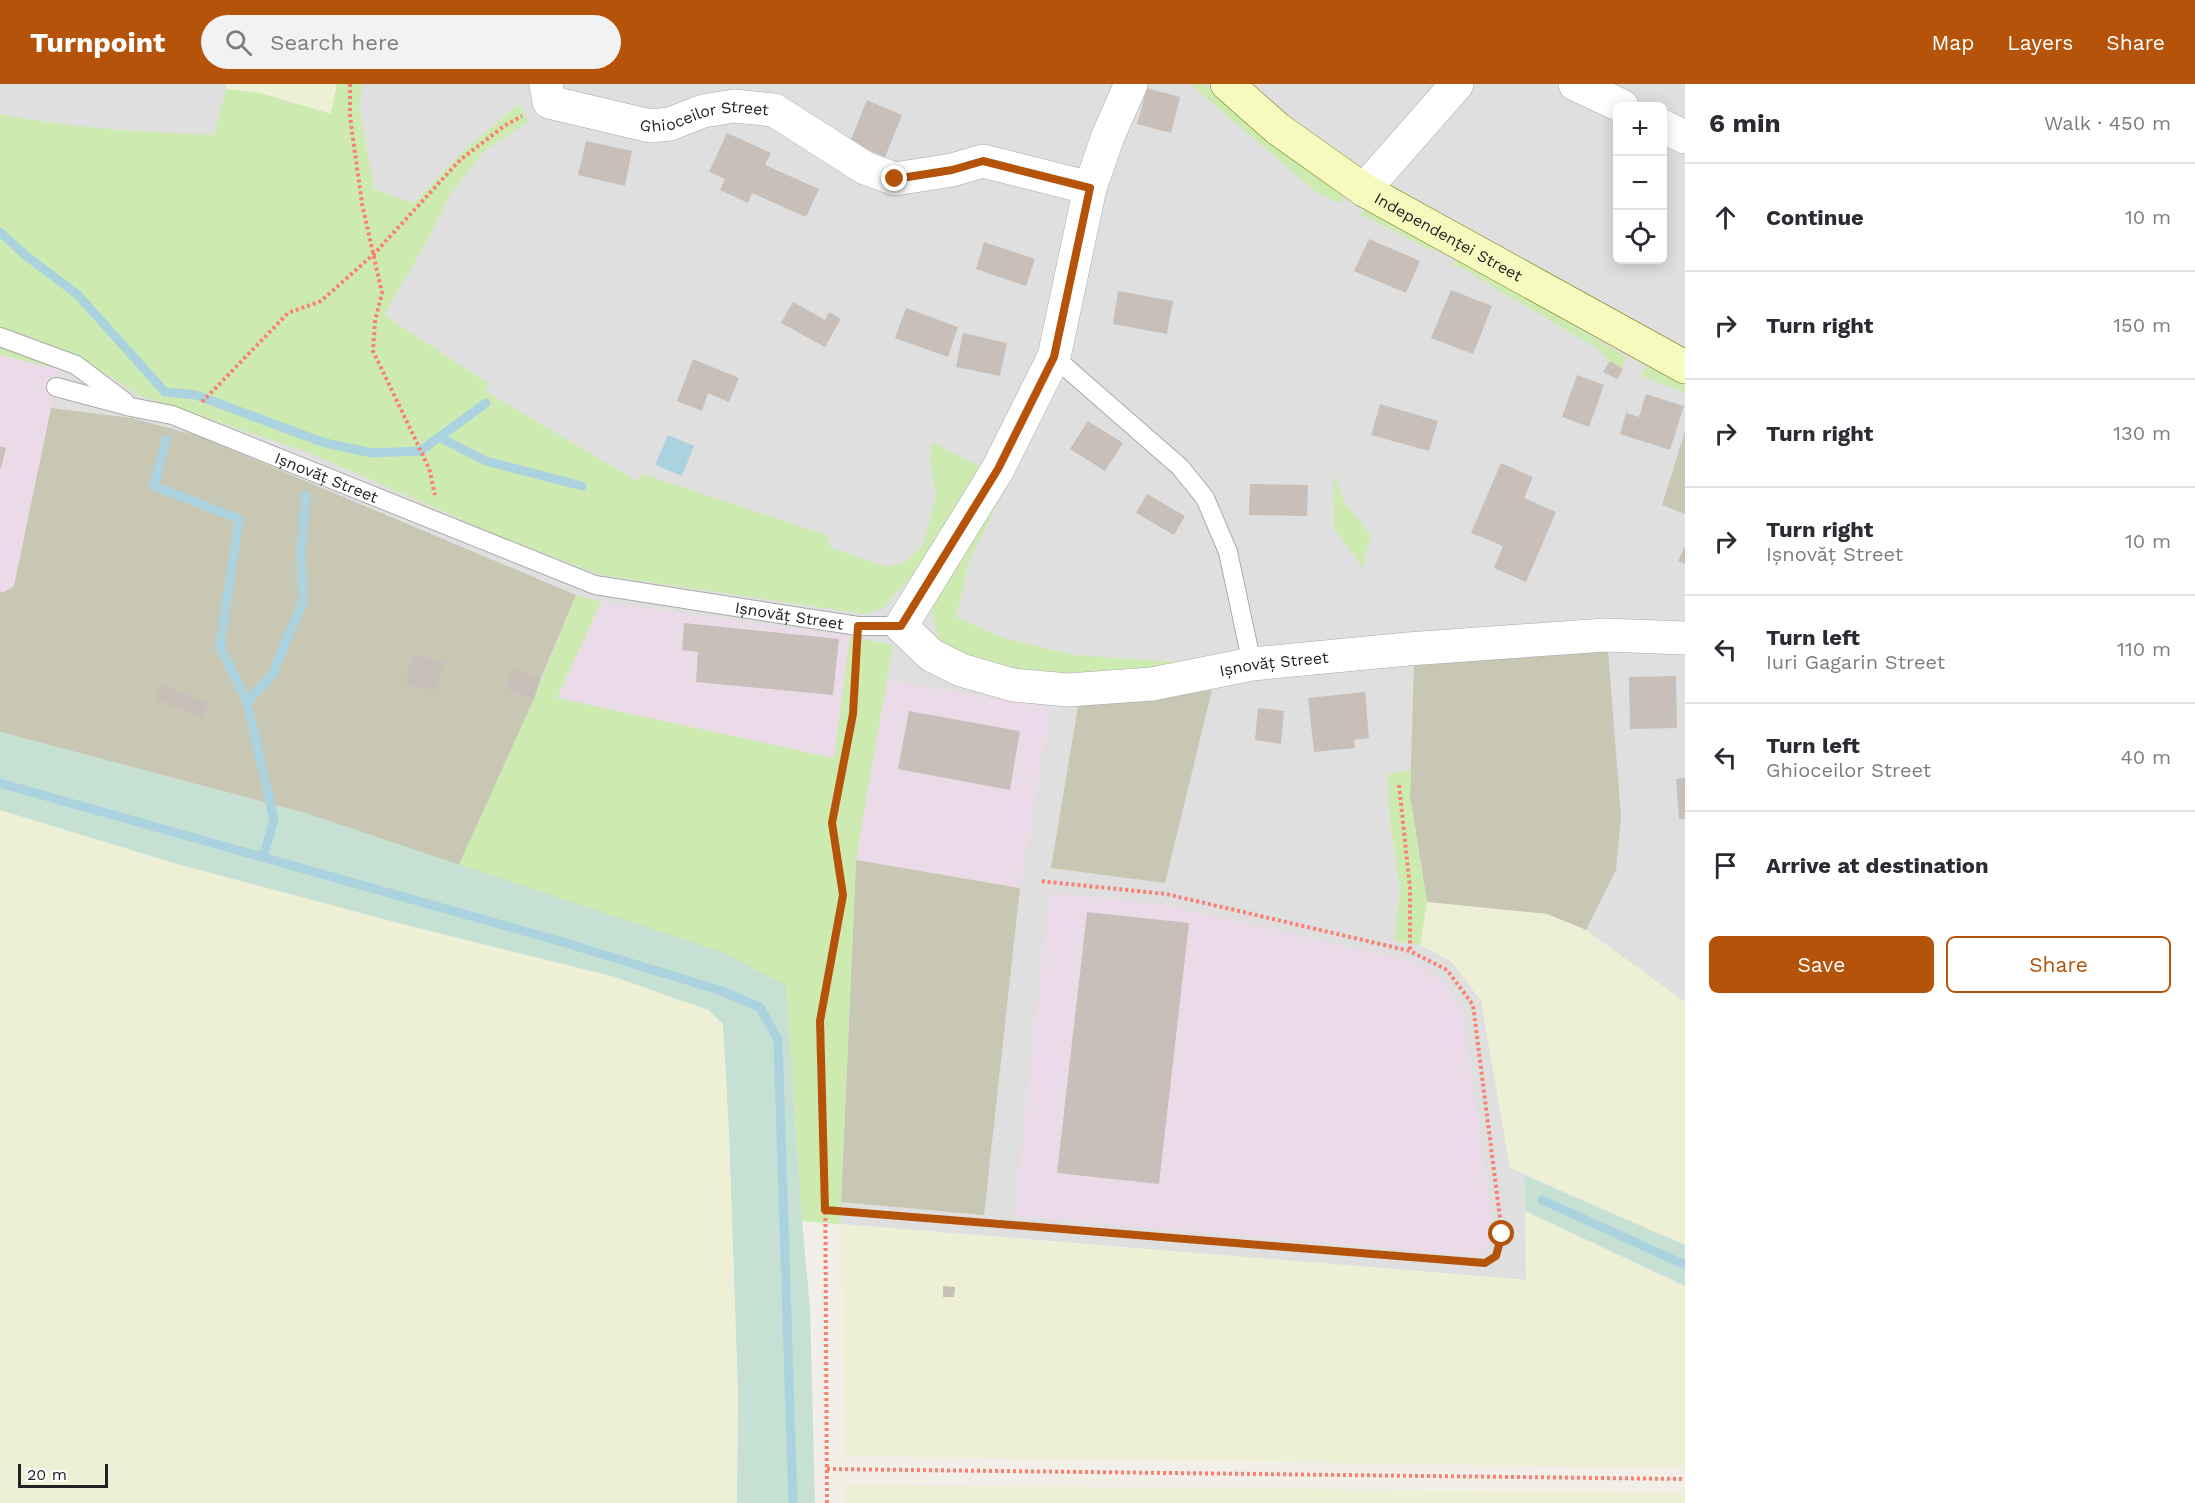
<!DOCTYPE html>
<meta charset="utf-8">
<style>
body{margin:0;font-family:"Work Sans",sans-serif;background:#f2f2f3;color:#2b2b33}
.controls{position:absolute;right:18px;top:18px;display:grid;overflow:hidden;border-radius:9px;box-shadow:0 3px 15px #0003}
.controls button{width:54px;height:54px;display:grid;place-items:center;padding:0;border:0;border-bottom:2px solid #e1e1e2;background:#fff;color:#2b2b33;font:30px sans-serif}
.scale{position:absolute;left:18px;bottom:15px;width:90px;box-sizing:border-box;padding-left:6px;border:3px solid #222;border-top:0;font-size:16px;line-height:21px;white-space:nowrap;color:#222;-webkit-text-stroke:4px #fff;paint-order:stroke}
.stop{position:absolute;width:18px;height:18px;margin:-14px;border:4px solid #b45309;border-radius:50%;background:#fff}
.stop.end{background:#b45309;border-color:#fff;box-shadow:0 2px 6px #0008}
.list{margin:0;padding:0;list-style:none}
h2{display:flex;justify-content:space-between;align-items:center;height:78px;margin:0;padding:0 24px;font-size:26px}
h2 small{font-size:20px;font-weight:400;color:#7c7c81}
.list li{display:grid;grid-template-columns:39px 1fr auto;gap:18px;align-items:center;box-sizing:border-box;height:108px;padding:0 24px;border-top:2px solid #e1e1e2}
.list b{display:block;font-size:22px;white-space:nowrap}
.list p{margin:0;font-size:20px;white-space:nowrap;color:#7c7c81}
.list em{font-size:20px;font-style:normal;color:#7c7c81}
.actions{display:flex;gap:12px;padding:18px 24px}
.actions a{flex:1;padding:14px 0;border:2px solid #b45309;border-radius:9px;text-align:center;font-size:21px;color:#b45309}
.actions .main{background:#b45309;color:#fff}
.icon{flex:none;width:33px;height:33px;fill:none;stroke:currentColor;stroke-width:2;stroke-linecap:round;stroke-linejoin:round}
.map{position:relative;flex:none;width:1685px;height:1419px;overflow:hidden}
header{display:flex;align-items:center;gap:36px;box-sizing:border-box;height:84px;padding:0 30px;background:#b45309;color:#fff}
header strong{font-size:28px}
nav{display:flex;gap:33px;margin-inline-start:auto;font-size:21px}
.search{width:420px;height:54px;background:#f2f2f3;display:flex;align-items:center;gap:15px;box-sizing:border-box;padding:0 21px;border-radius:33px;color:#7c7c81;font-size:22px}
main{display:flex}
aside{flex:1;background:#fff}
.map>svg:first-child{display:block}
.residential{fill:#e0dfdf;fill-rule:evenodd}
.industrial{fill:#ebdbe8}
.construction{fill:#c7c7b4}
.farmland{fill:#eef0d5}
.grass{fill:#cdebb0}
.wetland{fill:#c6e0d4}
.water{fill:#aad3df}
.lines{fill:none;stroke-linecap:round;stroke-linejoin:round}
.stream{stroke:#aad3df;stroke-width:9}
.building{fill:#c7bfb8}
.lane-casing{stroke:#a9a9a9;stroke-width:20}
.street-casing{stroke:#a9a9a9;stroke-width:34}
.secondary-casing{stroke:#707d05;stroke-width:34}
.path{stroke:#fa8072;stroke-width:4;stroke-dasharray:3 3;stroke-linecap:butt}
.lane{stroke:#fff;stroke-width:18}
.street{stroke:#fff;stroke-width:33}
.secondary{stroke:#f7fabf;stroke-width:33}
.route{stroke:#b45309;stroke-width:8}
.labels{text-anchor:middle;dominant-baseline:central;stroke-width:6;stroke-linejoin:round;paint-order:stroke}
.street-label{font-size:16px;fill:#222;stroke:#fff}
</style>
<header>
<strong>Turnpoint</strong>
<div class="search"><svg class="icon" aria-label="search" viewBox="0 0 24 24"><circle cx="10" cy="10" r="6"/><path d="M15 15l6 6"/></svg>Search here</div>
<nav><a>Map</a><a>Layers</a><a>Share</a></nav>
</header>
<main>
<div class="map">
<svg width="1685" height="1419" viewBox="0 0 1685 1419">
<rect width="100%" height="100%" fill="#f2efe9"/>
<!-- residential -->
<path class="residential" d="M0 0H1685V1161L1524 1091 1527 1196 802 1137 786 901 724 869 305 729 0 648ZM1618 22H1662V176H1618Z"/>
<!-- industrial -->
<path class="industrial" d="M0 271 59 285 14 502 3 508H0Z
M601 518 850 552 834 674 556 613Z
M885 596 1050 624 1020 804 856 776Z
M1049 808 1166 821 1410 877 1442 896 1461 924 1493 1142 1488 1162 1479 1172 1014 1132Z"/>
<!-- construction -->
<path class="construction" d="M51 324 131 334 199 352 576 511 541 594 512 586 506 606 534 615 459 781 305 729 0 648V508H4L14 502Z
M1685 347V430L1662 421Z
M1608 567 1621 732 1616 786 1586 846 1547 830 1427 818 1410 712 1414 581Z
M1212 606 1165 799 1051 784 1078 622Z
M856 776 1020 804 984 1131 841 1118Z"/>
<!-- farmland -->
<path class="farmland" d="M226 0H337L332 30 260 9 226 5Z
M0 726 177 780 410 842 615 893 708 926 723 940 729 1047 738 1309 737 1419H0Z
M1427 818 1547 830 1586 846 1685 918V1161L1510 1084 1481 917 1451 877 1420 861Z
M1525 1127 1685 1202V1384L846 1372 840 1140 1526 1196Z
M845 1401 1685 1408V1419H845Z"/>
<!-- grass -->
<path class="grass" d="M337 0H363L359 21 374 105 414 119 457 73 519 19 528 38 483 68 450 111 430 152 384 231 489 300 485 307 637 397 643 390 827 451 831 464 887 483 905 478 923 461 936 412 930 374 932 358 983 384 936 465 883 524 865 530 601 491 508 456 310 369 141 312 77 273 0 245V30C71 44 142 48 214 51L226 5 260 9 331 30Z
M1190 0H1203L1294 73 1343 109 1341 120 1316 108Z
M1367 124 1435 161 1434 168 1365 132 1358 133Z
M1460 176 1625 272 1623 285 1610 277 1595 263 1458 182 1451 181Z
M0 261 59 285 0 271Z
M1648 282 1685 300V309L1639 291Z
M1017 381 969 478 956 533 1004 554 1074 571 1207 580 1202 584 1027 595 954 571 938 554 932 527 940 500Z
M1333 389 1346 421 1371 450 1363 484 1334 445Z
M576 511 601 518 557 614 834 674 850 552 893 561 856 776 840 1140 802 1137 786 901 459 781 534 615Z
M1411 686 1410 712 1427 818 1420 861 1394 857 1400 806 1390 737 1388 690Z"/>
<!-- wetland -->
<path class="wetland" d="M0 648 305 729 724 869 786 901 802 1137 810 1223 815 1419H737L738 1309 729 1047 723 940 708 926 615 893 410 842 177 780 0 726Z
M1524 1091 1685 1161V1202L1525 1127Z"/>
<!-- water -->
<path class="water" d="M668 351 694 362 682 392 655 381Z"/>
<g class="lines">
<!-- stream -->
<path class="stream" d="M0 148 25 171 77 210 165 308 196 311 325 359 372 369 420 367 486 319
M439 353 486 377 582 402
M166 355 154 402 239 435 220 562 247 618 274 736 263 773
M247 618 272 591 303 517 301 467 306 411
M0 699 559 857 719 906 760 923 778 956 793 1419
M1542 1116 1685 1181"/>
</g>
<!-- building -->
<path class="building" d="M1147 4 1180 13 1171 49 1137 40Z
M867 16 902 31 885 73 850 58Z
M727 49 771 69 765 81 819 105 806 133 752 109 748 119 720 106 725 95 709 88Z
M586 57 632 67 625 102 578 91Z
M1369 155 1420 177 1406 209 1354 187Z
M984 158 1035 175 1026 202 976 185Z
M1451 206 1492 222 1473 270 1431 254Z
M1118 207 1173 217 1167 250 1113 240Z
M793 218 825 236 829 228 841 235 825 263 781 239Z
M906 224 958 243 948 273 895 254Z
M963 249 1007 259 1000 292 956 283Z
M693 275 739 294 729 318 708 309 702 327 677 317Z
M1610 277 1623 285 1617 295 1603 288Z
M1577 291 1604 301 1589 343 1562 333Z
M1646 310 1684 322 1670 366 1620 350 1626 329 1639 333Z
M1380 320 1438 337 1429 367 1371 351Z
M1088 337 1123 359 1105 387 1070 365Z
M0 362 6 364 1 384H0Z
M1501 379 1533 393 1524 414 1556 428 1526 498 1494 484 1503 462 1471 449Z
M1250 400 1308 401 1307 432 1249 431Z
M1147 410 1185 432 1174 451 1136 429Z
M1685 462V480L1678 477Z
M684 539 839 555 833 611 696 598 698 568 682 566Z
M412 571 444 578 436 607 405 600Z
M512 585 541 594 534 615 506 606Z
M1676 592 1677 644 1630 645 1629 593Z
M162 600 208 619 202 634 156 615Z
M1365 608 1369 654 1354 656 1355 664 1314 668 1308 614Z
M1258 624 1284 627 1281 660 1255 656Z
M909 627 1020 647 1010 706 898 685Z
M1685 694V735H1679L1676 695Z
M1087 828 1189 839 1159 1100 1057 1089Z
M943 1202 955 1203 954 1213H943Z"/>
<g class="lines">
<!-- lane casing -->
<g class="lane-casing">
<g id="lane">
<path d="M0 253 76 281 125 318"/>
<path d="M1054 273 1180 383 1205 414 1228 468 1252 580"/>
<path id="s1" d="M56 303 131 323 172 331 595 501 858 542H901"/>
</g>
</g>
<!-- street casing -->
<g class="street-casing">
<g id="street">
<path id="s2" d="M546 0 549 18 650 42 670 40 703 27 734 22 774 26 865 84 895 95 952 86 983 77 1090 104"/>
<path id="s3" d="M1131 0 1108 52 1090 104 1054 273 998 385 901 542 931 571 961 586 1013 601 1068 606 1152 600 1252 580 1408 565 1605 551 1685 554"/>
<path d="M1575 0 1622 22"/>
<path d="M1662 42 1685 53"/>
<path d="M1364 106 1457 0"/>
</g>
</g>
<!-- secondary casing -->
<g class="secondary-casing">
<g id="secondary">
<path id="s4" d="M1227 0 1278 45 1364 106 1685 283"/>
</g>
</g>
<!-- path -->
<path class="path" d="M350 0V32L362 120 382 209 375 237 373 267 429 384 435 411
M202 318 288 229 321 217 374 170 460 76 504 42 522 32
M1399 701 1410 804V867
M825 1126 1485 1179 1495 1172 1502 1150 1473 921 1447 886 1410 867 1166 810 1039 797
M827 1385 1685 1395
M827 1419 825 1071 820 937 843 811 832 739 853 630 857 564"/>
<!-- lane -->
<use href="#lane" class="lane"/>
<!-- street -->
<use href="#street" class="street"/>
<!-- secondary -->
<use href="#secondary" class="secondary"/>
</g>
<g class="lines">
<!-- route -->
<path class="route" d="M895 95 952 86 983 77 1090 104 1054 273 998 385 901 542H858L853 630 832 739 843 811 820 937 825 1126 1485 1179 1496 1172 1502 1150"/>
</g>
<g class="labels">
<!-- street labels -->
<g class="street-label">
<text stroke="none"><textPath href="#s2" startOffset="178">Ghioceilor Street</textPath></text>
<text stroke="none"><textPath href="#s4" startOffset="270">Independenței Street</textPath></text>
<text stroke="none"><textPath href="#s1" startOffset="286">Ișnovăț Street</textPath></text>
<text stroke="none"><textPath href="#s1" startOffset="772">Ișnovăț Street</textPath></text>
<text stroke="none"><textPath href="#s3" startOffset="987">Ișnovăț Street</textPath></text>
</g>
</g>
</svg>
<div class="controls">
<button>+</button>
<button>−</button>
<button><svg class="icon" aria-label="locate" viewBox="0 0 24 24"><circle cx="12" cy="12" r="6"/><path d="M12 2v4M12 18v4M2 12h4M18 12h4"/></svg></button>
</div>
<div class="scale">20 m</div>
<div class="stop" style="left:1502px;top:1150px"></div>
<div class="stop end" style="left:895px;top:95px"></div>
</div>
<aside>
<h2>6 min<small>Walk · 450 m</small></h2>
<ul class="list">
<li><svg class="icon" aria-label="ahead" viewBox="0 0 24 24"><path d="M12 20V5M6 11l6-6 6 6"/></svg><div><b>Continue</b></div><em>10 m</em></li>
<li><svg class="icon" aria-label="right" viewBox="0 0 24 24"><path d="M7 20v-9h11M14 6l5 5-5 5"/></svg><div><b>Turn right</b></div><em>150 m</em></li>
<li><svg class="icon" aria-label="right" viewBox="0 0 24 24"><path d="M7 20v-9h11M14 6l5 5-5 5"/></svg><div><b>Turn right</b></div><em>130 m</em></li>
<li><svg class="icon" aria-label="right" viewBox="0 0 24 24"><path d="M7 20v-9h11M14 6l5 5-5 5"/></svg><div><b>Turn right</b><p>Ișnovăț Street</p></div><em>10 m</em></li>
<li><svg class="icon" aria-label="left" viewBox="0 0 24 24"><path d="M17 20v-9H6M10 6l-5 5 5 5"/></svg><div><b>Turn left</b><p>Iuri Gagarin Street</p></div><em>110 m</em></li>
<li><svg class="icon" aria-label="left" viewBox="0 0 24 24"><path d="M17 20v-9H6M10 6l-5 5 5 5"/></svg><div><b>Turn left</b><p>Ghioceilor Street</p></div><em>40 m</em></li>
<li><svg class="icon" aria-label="arrive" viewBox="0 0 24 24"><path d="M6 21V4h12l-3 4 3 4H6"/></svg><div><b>Arrive at destination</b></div></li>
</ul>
<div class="actions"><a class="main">Save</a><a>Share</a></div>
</aside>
</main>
